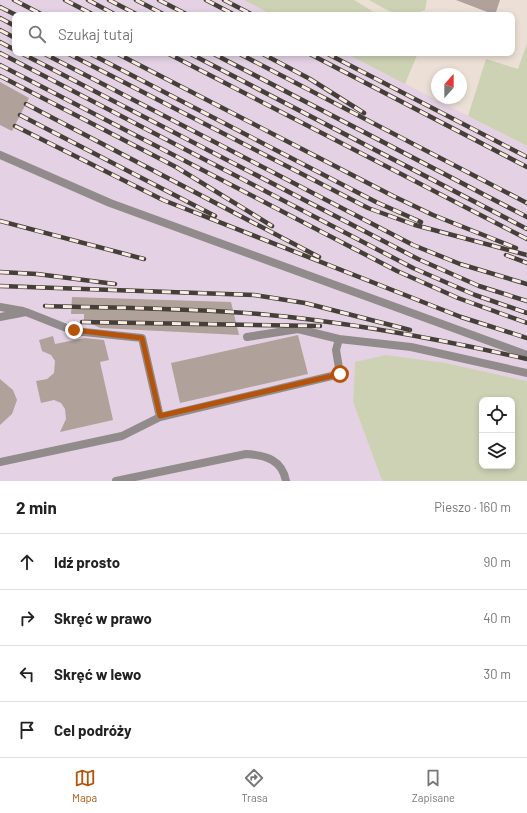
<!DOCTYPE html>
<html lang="pl">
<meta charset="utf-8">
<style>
body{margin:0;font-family:Barlow,sans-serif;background:#f2f2f2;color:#222}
.controls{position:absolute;right:12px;bottom:12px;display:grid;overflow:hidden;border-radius:8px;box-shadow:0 2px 6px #0003}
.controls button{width:36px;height:36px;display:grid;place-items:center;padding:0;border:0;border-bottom:1px solid #e0e0e0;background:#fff;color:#222;font:20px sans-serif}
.compass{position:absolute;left:431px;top:68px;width:36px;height:36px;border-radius:50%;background:#fff;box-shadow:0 2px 6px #0003;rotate:21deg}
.stop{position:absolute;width:12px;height:12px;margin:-9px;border:3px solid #b45309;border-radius:50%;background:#fff}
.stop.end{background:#b45309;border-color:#fff;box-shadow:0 1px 4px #0008}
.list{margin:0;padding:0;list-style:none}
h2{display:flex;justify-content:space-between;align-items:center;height:52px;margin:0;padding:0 16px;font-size:17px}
h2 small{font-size:13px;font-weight:400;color:#767676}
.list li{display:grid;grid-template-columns:26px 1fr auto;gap:12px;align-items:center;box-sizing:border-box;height:56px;padding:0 16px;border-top:1px solid #e0e0e0}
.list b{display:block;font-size:15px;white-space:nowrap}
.list em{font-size:13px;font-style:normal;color:#767676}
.icon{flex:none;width:22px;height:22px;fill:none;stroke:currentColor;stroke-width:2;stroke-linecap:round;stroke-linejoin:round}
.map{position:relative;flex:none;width:527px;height:481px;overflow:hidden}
.search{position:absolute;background:#fff;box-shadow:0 2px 6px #0003;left:12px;right:12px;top:12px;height:44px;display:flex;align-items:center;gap:10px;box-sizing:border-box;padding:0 14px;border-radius:8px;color:#767676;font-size:15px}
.sheet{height:276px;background:#fff}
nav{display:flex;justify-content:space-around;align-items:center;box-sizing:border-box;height:56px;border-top:1px solid #e0e0e0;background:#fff;font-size:11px;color:#767676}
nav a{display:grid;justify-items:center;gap:2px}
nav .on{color:#b45309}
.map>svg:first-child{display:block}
.industrial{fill:#e4d2e4}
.green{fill:#cdd2b5;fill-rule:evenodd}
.building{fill:#b0a29b}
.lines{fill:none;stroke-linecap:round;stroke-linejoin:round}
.service{stroke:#928b8b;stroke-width:8}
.rail-casing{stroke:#453f3a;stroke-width:4.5}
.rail{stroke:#faede3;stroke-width:3;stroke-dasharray:9;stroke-linecap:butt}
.route{stroke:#b45309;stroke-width:5}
</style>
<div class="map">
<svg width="527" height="481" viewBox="0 0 527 481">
<rect width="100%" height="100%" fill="#ece0d6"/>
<!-- industrial -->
<path class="industrial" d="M0 0H244L272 15H15V53H345L527 146V381L446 363 355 362 353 402 381 478 383 481H0Z"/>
<!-- green -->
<path class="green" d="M244 0H354L379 15H272Z
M369 0H427L425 10C403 22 389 11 369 0Z
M527 43V146L468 116 486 59 518 69Z
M345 53H418L405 84Z
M386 355 446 363 527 381V481H383L381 478 353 402 355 362ZM482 400H512V466H482Z"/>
<!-- building -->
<path class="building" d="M456 0H500L495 15Z
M0 82 29 98 12 131 0 125Z
M72 297 231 302 239 335 100 328 84 320V314H71Z
M298 335 308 374 180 403 171 363Z
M53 336 55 344 85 338 104 340 109 360 100 362 113 420 60 432 66 419 65 409 61 403 54 400 41 403 36 381 47 379 54 373 55 361 51 355 42 351 39 340Z
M0 379 13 390 17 400 12 414 0 425Z"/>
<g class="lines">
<!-- service -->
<path class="service" d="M0 155 110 203 527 355
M0 307 23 311
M0 317 26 312 74 331 142 338 160 417
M247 337 298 329 339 339 411 347 527 373
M0 462 122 436 160 417 340 374 336 350 339 339
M116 481 246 454C266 455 282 460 286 481"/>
<!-- rail casing -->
<g class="rail-casing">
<path id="rail" d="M14 0 43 15
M65 0 94 15
M88 0 116 15
M109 0 138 15
M136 0 165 15
M159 0 188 15
M206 0 235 15
M224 0 253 15
M0 7 16 15
M0 18 15 26
M0 30 15 38
M0 42 15 50
M0 53 413 268 475 295 527 313
M21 53 418 259 479 286 527 301
M43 53 413 245 460 264 527 284
M67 53 368 208 415 225 527 255
M89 53 376 202 421 222
M116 53 393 196 433 215 516 248
M167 53 527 239
M189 53 527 229
M212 53 527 217
M238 53 527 203
M261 53 310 79 364 113
M308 53 527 167
M326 53 527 157
M0 65 397 271 458 298 527 323
M0 76 176 167 272 226
M26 104 319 257
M20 115 215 216
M15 126 163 200 461 317 527 338
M0 221 144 259
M506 255 527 263
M0 272 37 274 115 284
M0 286 254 295 305 303 410 330
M45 306C116 308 188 308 259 314 349 322 439 339 527 359
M82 322 320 326"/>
</g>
<!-- rail -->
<use href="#rail" class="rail"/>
</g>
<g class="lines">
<!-- route -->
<path class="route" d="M74 330 142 338 160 416 340 374"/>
</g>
</svg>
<div class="controls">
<button><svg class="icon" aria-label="locate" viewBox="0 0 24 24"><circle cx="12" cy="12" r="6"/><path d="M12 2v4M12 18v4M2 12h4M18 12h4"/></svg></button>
<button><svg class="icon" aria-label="layers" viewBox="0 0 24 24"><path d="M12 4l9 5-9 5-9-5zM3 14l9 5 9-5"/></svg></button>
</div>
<svg class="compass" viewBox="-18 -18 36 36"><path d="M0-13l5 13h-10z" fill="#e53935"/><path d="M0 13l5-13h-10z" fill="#767676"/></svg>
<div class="stop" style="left:340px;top:374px"></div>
<div class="stop end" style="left:74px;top:330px"></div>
<div class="search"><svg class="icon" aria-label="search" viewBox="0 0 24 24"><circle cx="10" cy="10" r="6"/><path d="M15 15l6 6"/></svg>Szukaj tutaj</div>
</div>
<section class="sheet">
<h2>2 min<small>Pieszo · 160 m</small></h2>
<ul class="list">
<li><svg class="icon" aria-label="ahead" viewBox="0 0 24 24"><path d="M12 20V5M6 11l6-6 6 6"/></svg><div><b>Idź prosto</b></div><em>90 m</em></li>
<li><svg class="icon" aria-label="right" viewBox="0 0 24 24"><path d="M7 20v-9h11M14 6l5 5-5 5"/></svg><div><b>Skręć w prawo</b></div><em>40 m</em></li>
<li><svg class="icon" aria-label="left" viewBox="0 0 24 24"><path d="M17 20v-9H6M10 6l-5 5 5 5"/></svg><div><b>Skręć w lewo</b></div><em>30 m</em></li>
<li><svg class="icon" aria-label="arrive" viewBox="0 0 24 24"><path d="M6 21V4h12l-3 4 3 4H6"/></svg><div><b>Cel podróży</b></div></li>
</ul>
</section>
<nav>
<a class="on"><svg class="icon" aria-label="map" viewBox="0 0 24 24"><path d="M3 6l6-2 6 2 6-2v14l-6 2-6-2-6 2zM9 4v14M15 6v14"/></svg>Mapa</a>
<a><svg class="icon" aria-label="directions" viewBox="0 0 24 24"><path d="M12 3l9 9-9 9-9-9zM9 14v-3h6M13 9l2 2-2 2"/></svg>Trasa</a>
<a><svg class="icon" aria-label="saved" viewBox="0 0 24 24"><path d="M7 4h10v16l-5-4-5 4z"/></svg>Zapisane</a>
</nav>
